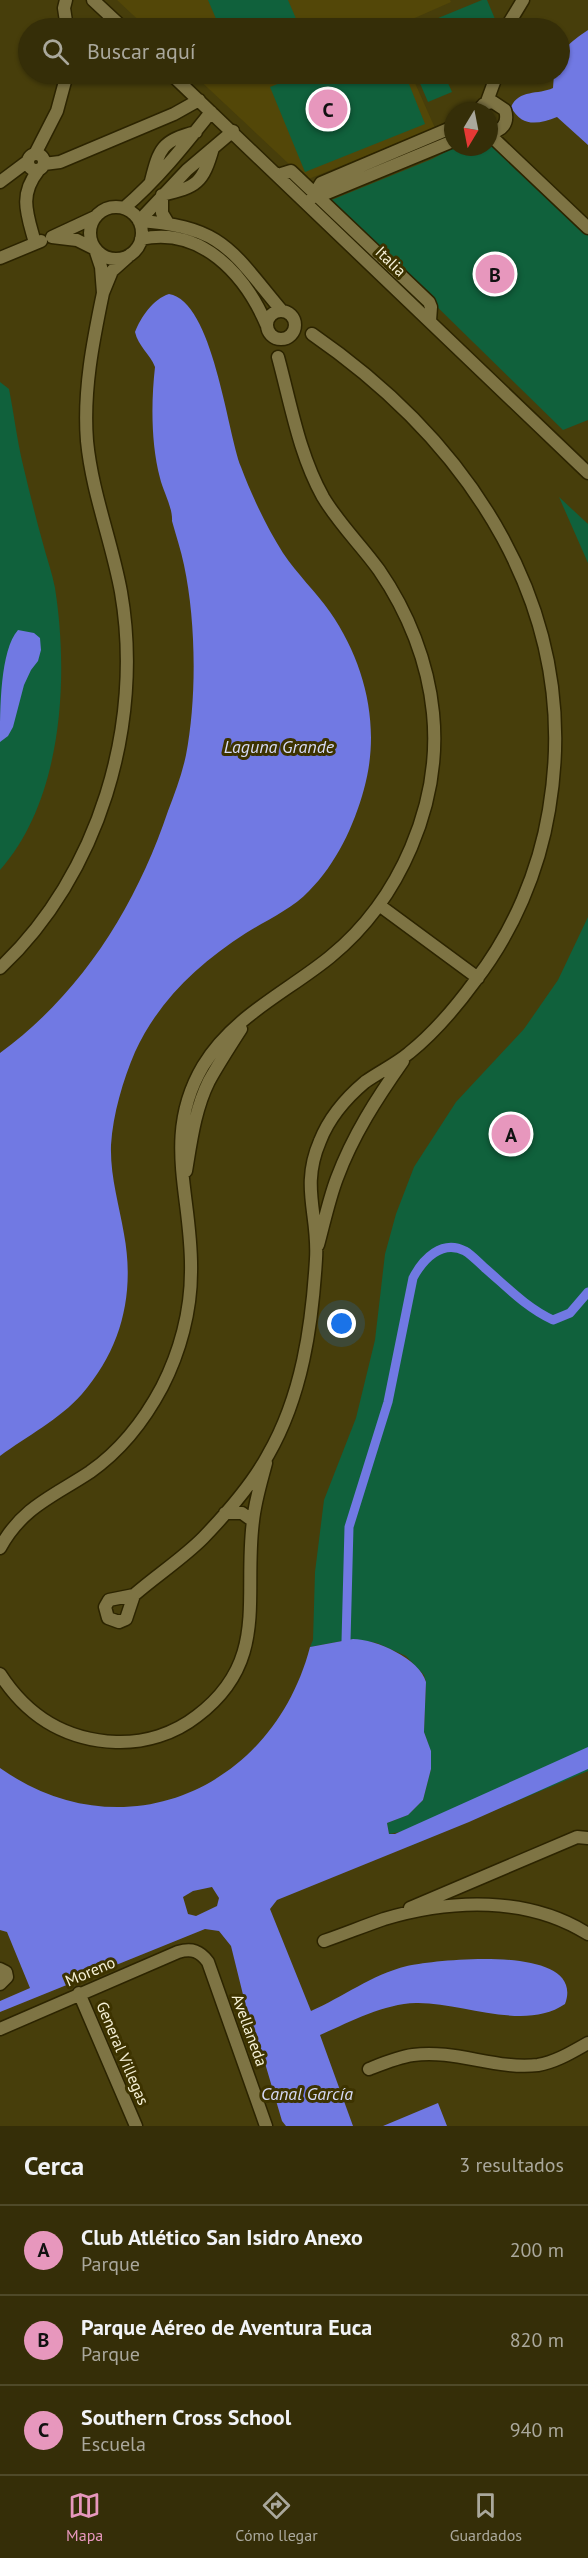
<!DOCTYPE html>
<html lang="es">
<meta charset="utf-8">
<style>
body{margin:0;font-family:"PT Sans",sans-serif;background:#403a16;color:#f1f3f6}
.compass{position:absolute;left:444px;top:102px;width:54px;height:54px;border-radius:50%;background:#352e08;box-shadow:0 2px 4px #0004;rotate:190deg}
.you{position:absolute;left:342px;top:1324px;width:21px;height:21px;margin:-15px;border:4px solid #fff;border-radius:50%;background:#1a73e8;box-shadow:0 0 0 9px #1a73e833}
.badge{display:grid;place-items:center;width:39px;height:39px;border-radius:50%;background:#e797bd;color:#111;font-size:20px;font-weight:700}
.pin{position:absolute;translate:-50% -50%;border:3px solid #fff;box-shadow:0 2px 6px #0006}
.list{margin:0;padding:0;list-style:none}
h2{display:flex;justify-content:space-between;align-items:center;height:78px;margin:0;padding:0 24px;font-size:26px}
h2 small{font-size:20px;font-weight:400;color:#aaa89c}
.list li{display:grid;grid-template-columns:39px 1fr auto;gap:18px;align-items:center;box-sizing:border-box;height:90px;padding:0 24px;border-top:2px solid #4f4a29}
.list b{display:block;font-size:22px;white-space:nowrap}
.list p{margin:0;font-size:20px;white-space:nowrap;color:#aaa89c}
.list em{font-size:20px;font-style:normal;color:#aaa89c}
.icon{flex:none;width:33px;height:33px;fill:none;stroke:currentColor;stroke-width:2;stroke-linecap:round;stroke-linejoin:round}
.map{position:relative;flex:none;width:588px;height:2126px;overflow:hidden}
.search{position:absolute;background:#352e08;box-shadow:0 2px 4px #0004;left:18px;right:18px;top:18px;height:66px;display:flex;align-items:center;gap:15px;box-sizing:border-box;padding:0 21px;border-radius:33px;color:#aaa89c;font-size:22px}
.sheet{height:348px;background:#352e08}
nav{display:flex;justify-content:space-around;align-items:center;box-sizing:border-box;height:84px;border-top:2px solid #4f4a29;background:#352e08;font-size:16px;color:#aaa89c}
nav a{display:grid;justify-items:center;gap:3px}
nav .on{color:#e797bd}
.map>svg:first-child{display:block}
.built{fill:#534708}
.green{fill:#10613c}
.water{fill:#7179e3;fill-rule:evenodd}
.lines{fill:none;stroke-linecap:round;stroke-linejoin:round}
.canal{stroke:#7179e3;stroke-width:9}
.minor-casing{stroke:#2c2400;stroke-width:15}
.minor{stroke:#7e7444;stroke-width:12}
.labels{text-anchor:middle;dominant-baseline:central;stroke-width:6;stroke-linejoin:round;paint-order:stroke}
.street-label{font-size:16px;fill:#f7f2d8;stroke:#3d3300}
.water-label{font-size:18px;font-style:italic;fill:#d8dcf8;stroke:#3d3300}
</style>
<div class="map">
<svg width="588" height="2126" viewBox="0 0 588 2126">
<rect width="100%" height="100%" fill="#473e0b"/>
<!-- built -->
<path class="built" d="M117 0H450L451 2 392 28H147Z
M193 74H411L435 128 306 180Z"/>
<!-- green -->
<path class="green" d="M208 0H288L300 28H220Z
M482 0H487L495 19 471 28H414Z
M303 74H405L425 124 305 172 270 87Z
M416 74H444L452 92 428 102Z
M489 140 588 234V420L563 430 329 201 432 159 455 147H489Z
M0 382 9 389C14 414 17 440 23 465 29 490 35 515 42 540 46 556 52 572 55 588 69 677 63 799 0 870Z
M559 497 588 524V563Z
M588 917V1771L410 1846 413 1842 411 1830 389 1834 387 1823 408 1815 423 1800 431 1769 428 1743 424 1732 426 1682 424 1675 406 1656 377 1643 353 1639 310 1647 313 1640 315 1572 324 1500 356 1418 375 1340 385 1254 396 1214 414 1167 456 1102 524 1029 558 980Z"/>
<!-- water -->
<path class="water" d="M588 30V145L557 117C539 124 522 128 511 107 519 89 538 95 553 88L554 74H560C560 48 568 44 588 30Z
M169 294C213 301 227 431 241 467 252 496 266 526 283 553 297 574 316 592 330 612 366 664 381 728 364 789 354 826 336 864 309 891 292 909 267 920 246 933 198 964 159 1000 135 1052 123 1080 113 1114 111 1145 110 1176 119 1204 124 1234 135 1293 122 1348 82 1394 59 1420 27 1436 0 1456V1053C82 993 136 906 168 811 175 793 182 774 186 755 197 698 196 621 184 565 181 550 176 536 172 521 173 508 163 491 160 478 151 444 151 402 155 367 150 354 138 346 135 332 141 317 153 299 169 294Z
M18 630 34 633 40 638 41 650 38 661 31 670 24 685 13 727 8 736 0 742C0 710 0 650 18 630Z
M353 1639C376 1639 420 1659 426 1682L424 1732 431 1751V1769L423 1800 408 1815 387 1823 389 1834H395L588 1747V1769L469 1822 277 1900 270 1909 311 2011C343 1997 371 1975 407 1966 432 1960 588 1942 565 2004 524 2032 463 2002 416 2003 383 2004 350 2022 320 2035L353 2126H286L282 2121 262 2053 251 2027 231 1946 219 1931 205 1929 0 2012V2001L30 1988 7 1932 0 1930V1768C123 1855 273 1789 310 1647ZM212 1887 219 1898 217 1906 196 1916 188 1914 183 1897 193 1891Z
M438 2103 447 2126H383Z"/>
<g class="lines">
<!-- canal -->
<path class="canal" d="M346 1641 349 1527 388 1402 413 1278C423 1259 442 1239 465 1251 472 1255 480 1264 486 1269 508 1288 527 1308 553 1320L570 1313 588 1292"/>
<!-- minor casing -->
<g class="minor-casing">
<path id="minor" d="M66 0 64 8 67 28
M93 0 123 28
M506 28 523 0
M171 74 588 473
M486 104 497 74
M478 111 484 104 493 102 505 110C509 123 502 132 489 132
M233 131 187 170 139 221C224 226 232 252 282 311
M489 134 588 228
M28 162a8 8 0 1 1 16 0a8 8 0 1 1-16 0Z
M35 154 57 111 67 74
M44 164 60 162 174 114 199 100
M278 175 291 171 429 302 431 307 430 321
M151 181C159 149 162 140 196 132
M0 182 28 161
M317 193H327L453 141
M312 198 321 183 453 127
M90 233a26 26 0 1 1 52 0a26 26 0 1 1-52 0Z
M124 208C157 180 184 146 211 112
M95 217 52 237 77 240 95 249 101 267 103 293 112 271 131 254
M168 223 162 213V195C197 187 203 183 213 148
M141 239C201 226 245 274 267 326
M35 243C28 216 18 196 38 171
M0 258 41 241
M267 325a14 14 0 1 1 28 0a14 14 0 1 1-28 0Z
M379 905 478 978
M0 968C99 875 144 724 121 592 112 542 92 493 87 441 83 391 93 341 103 293
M186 1171C191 1141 195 1109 209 1081 219 1063 230 1046 241 1029
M318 1245C324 1223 329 1199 337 1178 353 1135 377 1098 403 1061
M225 1513H242L253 1521
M0 1548C22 1507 54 1496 90 1472 120 1451 145 1419 162 1387 180 1352 191 1311 191 1272 193 1198 161 1137 203 1066 233 1016 287 992 330 957 400 900 442 803 433 713 428 662 408 612 379 570 361 545 339 524 323 497 299 454 291 405 278 357
M134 1595C157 1575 182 1559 203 1538 227 1513 252 1485 268 1455 302 1396 312 1326 316 1259 319 1215 300 1187 320 1141 329 1118 346 1098 365 1082 379 1072 396 1064 409 1053 434 1033 456 1007 475 981 513 932 539 871 549 810 583 610 471 444 312 334
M134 1595 126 1619 119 1622 108 1618 105 1607 109 1600Z
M0 1674C27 1716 66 1740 116 1742 145 1743 174 1734 197 1716 270 1661 243 1597 253 1521 255 1501 261 1482 266 1463
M410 1908 577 1837 588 1838
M324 1941C344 1934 364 1926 384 1919 451 1899 528 1896 588 1934
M0 1969 6 1972 7 1977 0 1984
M79 1993 136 2126
M0 2029 178 1952C192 1948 200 1951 208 1962L266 2126
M369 2069C384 2063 398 2057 413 2055 455 2049 496 2070 538 2065 556 2062 572 2052 588 2043"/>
</g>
<!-- minor -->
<use href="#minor" class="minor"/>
</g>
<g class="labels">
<!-- street labels -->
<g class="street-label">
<text transform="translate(391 261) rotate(44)">Italia</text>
<text transform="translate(90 1971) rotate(-23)">Moreno</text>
<text transform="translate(250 2030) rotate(70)">Avellaneda</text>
<text transform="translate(123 2053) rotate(67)">General Villegas</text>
</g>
<!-- water labels -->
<g class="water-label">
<text x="279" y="746">Laguna Grande</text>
<text x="307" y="2093">Canal García</text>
</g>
</g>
</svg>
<svg class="compass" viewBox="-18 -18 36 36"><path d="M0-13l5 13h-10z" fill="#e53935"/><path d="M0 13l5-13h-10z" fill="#aaa89c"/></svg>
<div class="you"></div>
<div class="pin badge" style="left:511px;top:1134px">A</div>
<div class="pin badge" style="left:495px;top:274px">B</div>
<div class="pin badge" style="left:328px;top:109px">C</div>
<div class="search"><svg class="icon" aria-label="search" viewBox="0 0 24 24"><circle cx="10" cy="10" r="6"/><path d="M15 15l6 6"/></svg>Buscar aquí</div>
</div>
<section class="sheet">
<h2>Cerca<small>3 resultados</small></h2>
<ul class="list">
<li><span class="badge">A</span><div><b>Club Atlético San Isidro Anexo</b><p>Parque</p></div><em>200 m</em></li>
<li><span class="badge">B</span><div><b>Parque Aéreo de Aventura Euca</b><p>Parque</p></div><em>820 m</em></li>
<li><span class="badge">C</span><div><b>Southern Cross School</b><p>Escuela</p></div><em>940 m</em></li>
</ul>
</section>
<nav>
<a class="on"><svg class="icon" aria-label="map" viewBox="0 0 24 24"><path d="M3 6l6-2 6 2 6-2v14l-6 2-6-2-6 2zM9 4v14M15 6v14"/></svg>Mapa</a>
<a><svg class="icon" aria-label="directions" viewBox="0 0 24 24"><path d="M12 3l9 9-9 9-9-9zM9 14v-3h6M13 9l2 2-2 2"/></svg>Cómo llegar</a>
<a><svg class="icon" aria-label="saved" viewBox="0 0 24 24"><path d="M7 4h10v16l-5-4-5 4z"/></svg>Guardados</a>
</nav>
